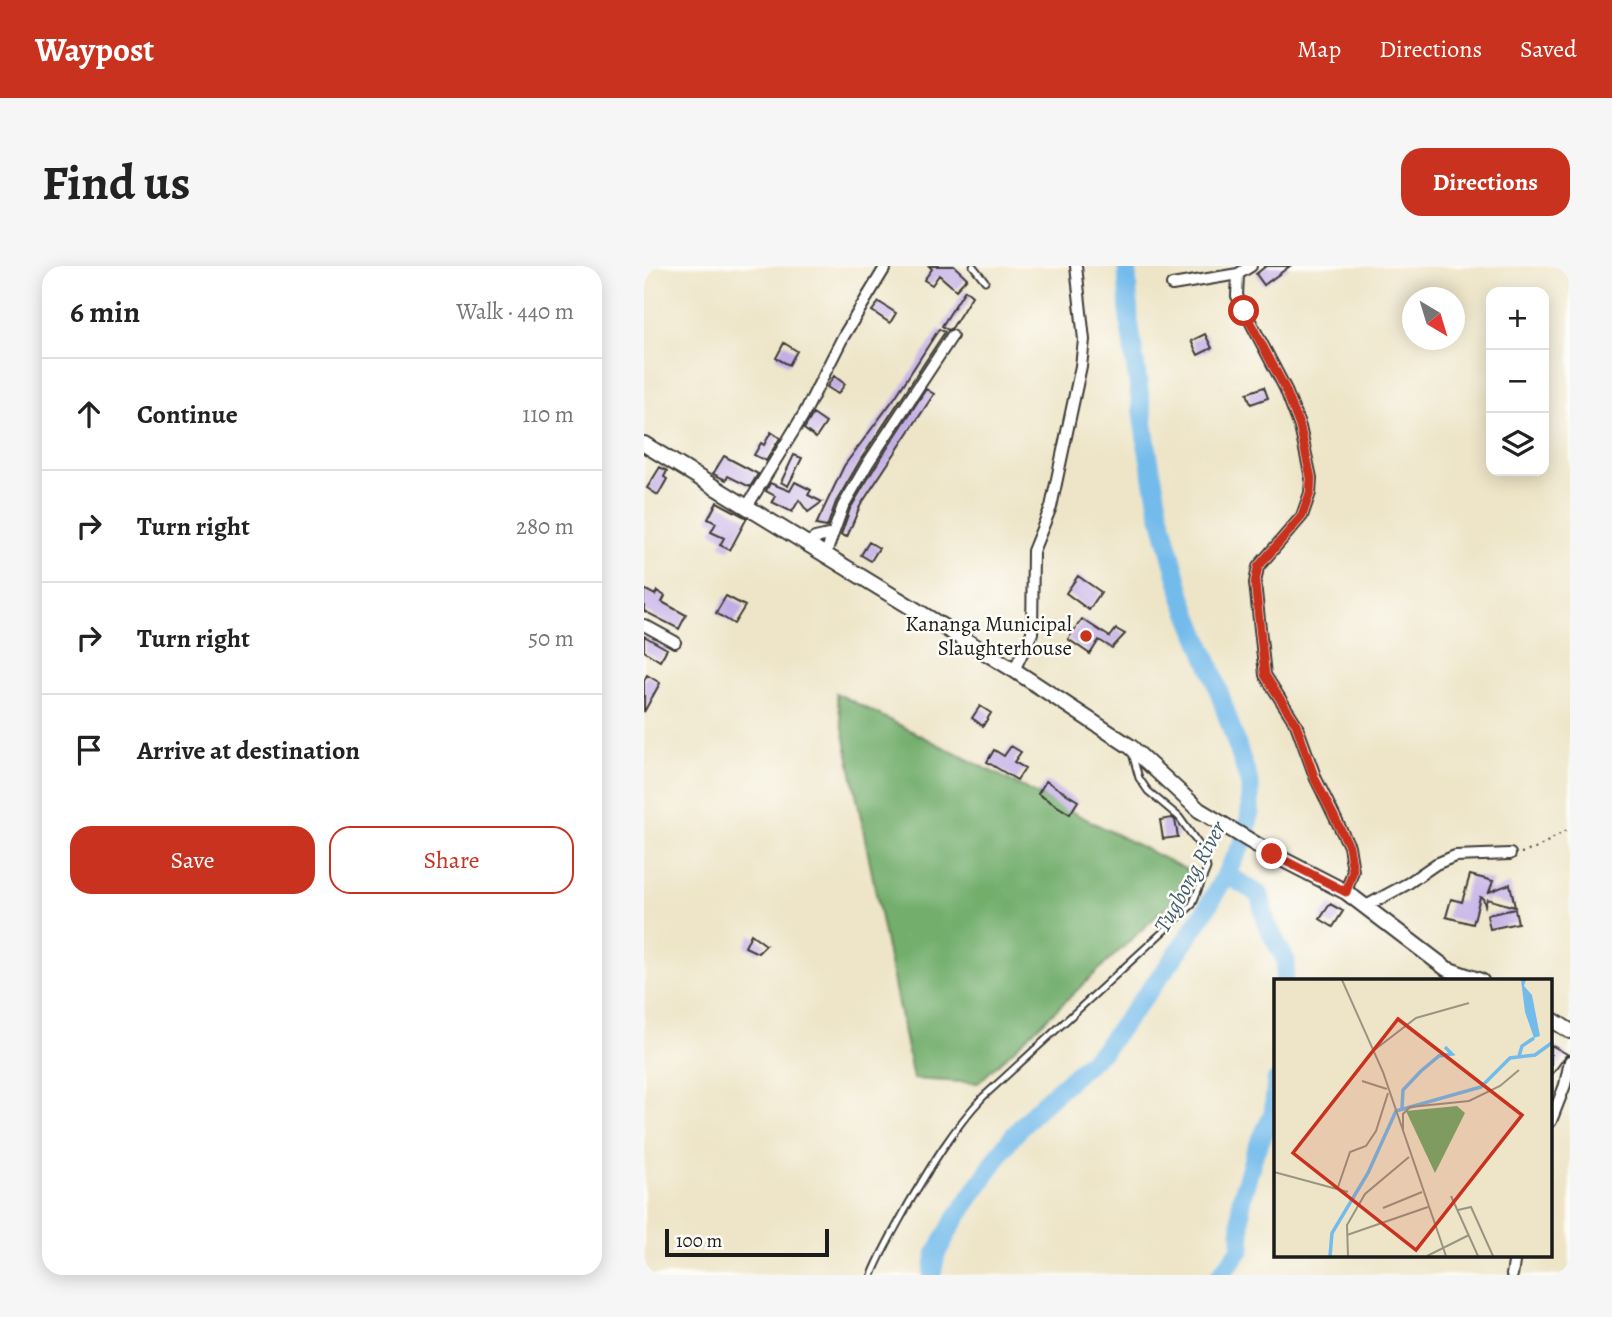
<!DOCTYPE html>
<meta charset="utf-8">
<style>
body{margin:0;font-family:Alegreya,serif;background:#f6f6f6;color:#222}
.controls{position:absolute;right:21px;top:21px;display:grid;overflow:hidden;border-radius:14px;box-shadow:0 4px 18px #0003}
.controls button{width:63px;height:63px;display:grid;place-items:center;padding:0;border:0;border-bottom:2px solid #e0e0e0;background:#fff;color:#222;font:35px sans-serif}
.compass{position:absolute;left:758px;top:21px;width:63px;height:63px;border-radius:50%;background:#fff;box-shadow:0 4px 18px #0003;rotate:142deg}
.scale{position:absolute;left:21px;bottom:18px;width:164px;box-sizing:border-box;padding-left:7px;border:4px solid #1c1c1c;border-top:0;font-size:19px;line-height:24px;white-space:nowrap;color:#1c1c1c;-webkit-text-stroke:5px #fdfcf7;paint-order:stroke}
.stop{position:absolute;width:21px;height:21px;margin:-16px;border:5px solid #c8321e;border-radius:50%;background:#fff}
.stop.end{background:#c8321e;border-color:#fff;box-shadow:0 2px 7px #0008}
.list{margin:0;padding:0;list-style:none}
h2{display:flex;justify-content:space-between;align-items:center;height:91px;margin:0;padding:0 28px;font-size:30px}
h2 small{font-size:23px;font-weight:400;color:#767676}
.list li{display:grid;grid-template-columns:46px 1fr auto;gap:21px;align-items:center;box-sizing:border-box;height:112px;padding:0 28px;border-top:2px solid #e0e0e0}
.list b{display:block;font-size:26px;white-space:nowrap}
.list em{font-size:23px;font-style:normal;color:#767676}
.actions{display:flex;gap:14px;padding:21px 28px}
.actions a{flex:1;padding:16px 0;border:2px solid #c8321e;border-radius:21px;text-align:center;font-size:24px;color:#c8321e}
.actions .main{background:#c8321e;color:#fff}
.icon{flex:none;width:38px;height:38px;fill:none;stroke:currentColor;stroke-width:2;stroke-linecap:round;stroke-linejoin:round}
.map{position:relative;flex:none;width:926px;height:1009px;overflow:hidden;border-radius:21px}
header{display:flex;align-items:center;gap:42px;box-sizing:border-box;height:98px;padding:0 35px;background:#c8321e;color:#fff}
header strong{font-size:33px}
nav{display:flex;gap:38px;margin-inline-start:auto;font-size:24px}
.intro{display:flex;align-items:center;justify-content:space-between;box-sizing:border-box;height:168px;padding:0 42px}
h1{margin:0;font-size:49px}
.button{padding:18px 32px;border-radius:21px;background:#c8321e;color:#fff;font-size:24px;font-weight:700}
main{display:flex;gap:42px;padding:0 42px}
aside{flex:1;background:#fff;border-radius:21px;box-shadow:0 4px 18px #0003}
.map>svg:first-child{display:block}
.forest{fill:#73ae6d;stroke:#486544;stroke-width:2}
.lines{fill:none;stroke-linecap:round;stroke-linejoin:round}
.river{stroke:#73bbeb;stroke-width:19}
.building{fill:#c3ade6}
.service-casing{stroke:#3c3a36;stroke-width:9}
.minor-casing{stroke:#3c3a36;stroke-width:14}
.tertiary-casing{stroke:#3c3a36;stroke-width:18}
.path{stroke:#3c3a36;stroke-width:2;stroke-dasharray:2 5;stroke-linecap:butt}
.service{stroke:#fff;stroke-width:5}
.minor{stroke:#fff;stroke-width:10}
.tertiary{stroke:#fff;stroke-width:14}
.route{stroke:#c8321e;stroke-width:9}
.poi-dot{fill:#c8321e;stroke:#fdfcf7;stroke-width:2.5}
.labels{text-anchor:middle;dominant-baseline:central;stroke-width:5;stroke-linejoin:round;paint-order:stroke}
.poi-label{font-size:21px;fill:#1c1c1c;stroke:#fdfcf7;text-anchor:end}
.water-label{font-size:23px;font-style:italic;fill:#3f5c6f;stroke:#fdfcf7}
.inset-river{fill:none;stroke:#73bbeb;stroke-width:3.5}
.inset-road{fill:none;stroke:#9a9583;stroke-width:2}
.view{fill:#c8321e;fill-opacity:0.15;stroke:#c8321e;stroke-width:3.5}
.inset-edge{fill:none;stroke:#1c1c1c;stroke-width:3.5}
</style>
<header>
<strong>Waypost</strong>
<nav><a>Map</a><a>Directions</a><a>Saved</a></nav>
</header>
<div class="intro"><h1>Find us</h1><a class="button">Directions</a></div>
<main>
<aside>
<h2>6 min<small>Walk · 440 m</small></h2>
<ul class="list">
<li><svg class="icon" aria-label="ahead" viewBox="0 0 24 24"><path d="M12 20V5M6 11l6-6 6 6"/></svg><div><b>Continue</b></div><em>110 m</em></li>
<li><svg class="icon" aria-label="right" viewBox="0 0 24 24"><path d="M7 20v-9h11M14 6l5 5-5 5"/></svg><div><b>Turn right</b></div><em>280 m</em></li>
<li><svg class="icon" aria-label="right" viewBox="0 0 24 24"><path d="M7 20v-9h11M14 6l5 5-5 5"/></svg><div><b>Turn right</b></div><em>50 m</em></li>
<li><svg class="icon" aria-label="arrive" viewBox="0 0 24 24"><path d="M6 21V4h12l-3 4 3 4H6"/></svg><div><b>Arrive at destination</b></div></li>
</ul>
<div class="actions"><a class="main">Save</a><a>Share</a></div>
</aside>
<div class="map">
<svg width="926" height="1009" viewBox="0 0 926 1009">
<rect width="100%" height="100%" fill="#fdfcf7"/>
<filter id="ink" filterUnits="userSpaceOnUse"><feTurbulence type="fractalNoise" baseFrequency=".0143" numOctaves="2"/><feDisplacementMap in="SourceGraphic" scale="14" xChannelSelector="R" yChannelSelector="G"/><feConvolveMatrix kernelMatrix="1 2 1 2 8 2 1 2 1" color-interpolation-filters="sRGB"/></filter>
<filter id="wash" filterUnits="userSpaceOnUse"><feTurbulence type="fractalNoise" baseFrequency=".00686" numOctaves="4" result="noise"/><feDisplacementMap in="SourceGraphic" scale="28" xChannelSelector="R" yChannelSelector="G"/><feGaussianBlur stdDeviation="1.57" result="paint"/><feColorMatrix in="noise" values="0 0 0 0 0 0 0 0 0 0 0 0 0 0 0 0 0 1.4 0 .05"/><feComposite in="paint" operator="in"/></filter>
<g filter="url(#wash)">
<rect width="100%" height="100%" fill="#eee5c8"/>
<!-- forest -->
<path class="forest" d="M192 427 555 610 334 817 269 813Z"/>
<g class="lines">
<!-- river -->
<path class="river" d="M582 608 616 629 622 657 642 695 640 715
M288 1009 292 988 309 957 364 876 392 844 460 783 527 696 562 644 602 571 606 545V518L568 405 539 333 515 244 503 181 485 54 483 0
M576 1009 597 983V934L611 886 629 848 632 815"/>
</g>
<g id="blocks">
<!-- building -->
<path class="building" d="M285 0H310L323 12 312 24 295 9 288 19 280 14 288 3Z
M622 0H646L620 19 612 8Z
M321 24 328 30 308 62 304 64 298 60Z
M235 36 252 47 246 57 228 45Z
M295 63 301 66 217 193 192 236 183 261 172 259 200 200 252 130Z
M561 68 568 82 554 89 547 75Z
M140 77 153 85 145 99 132 92Z
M190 110 201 118 194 128 183 121Z
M620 121 624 132 607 138 603 127Z
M282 123 290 128 216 240 203 271 197 269 206 243 231 201Z
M169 148 182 157 172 172 160 163Z
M127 166 136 172 122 195 110 189 117 177 120 179Z
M150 189 158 192 144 220 137 216Z
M80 190 114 208 106 221 84 210 82 214 69 208Z
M16 201 23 205 20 211 23 213 14 229 3 222Z
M151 216 167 224 164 229 178 236 164 246 155 234 148 246 128 236 131 230 122 225 126 217 146 225Z
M73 236 103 252 86 284 76 279 80 272 67 266 72 257 64 253Z
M225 276 235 282 227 295 217 289Z
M434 310 457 326 445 344 422 327Z
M0 323 11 329 13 325 21 330 18 336 42 349 35 363 0 345Z
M82 330 101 340 90 358 72 347Z
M438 353 466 371 472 363 481 368 468 382 455 374 446 388 424 373Z
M0 370 23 383 16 395 0 385Z
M3 409 16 417 0 446V415Z
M336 440 347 447 339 460 328 452Z
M367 480 377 486 370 496 381 502 373 514 343 496 350 484 360 490Z
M402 515 434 535 426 548 394 528Z
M528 552 531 554 534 571 519 573 516 554Z
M826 609 849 615 845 626 866 618 871 641 843 633 841 640 839 632 836 631 829 658 802 651 807 633 818 636Z
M686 638 699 645 689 661 676 653Z
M871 643 874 657 846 663 843 649Z
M107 668 122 679 114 687 101 681Z
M907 779 923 788 907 810Z"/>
</g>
</g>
<g filter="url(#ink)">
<use href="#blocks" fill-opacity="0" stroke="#3c3a36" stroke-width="2"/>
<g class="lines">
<!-- service casing -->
<g class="service-casing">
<path id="service" d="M329 0 341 15
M228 1009C238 984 252 961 265 937 288 898 309 863 339 831L548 639 563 602 558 583 535 551 504 525 495 512 488 487"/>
</g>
<!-- minor casing -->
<g class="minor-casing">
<path id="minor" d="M594 8 593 30 641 122 656 161 667 212 666 227 658 250 614 301 611 317 621 409 652 458 672 513 705 580 709 605 702 626
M528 19 594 8 607 0
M102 242 160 148 199 71 242 0
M162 278 171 272 189 268
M181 290 199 240 224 197 308 70
M0 359 31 376
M370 404 388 367 389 285 407 241 437 100 440 74 432 0
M722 640 763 618 792 598 811 590 866 588
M907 855 921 819 926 795
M868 1009 871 990"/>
</g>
<!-- tertiary casing -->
<g class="tertiary-casing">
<path id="tertiary" d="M0 178 370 404 487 481 555 544 628 588 702 626 803 703 837 715
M907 753 926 765"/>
</g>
<!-- path -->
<path class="path" d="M877 587 891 583 926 562"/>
<!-- service -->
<use href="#service" class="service"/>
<!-- minor -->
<use href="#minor" class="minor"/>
<!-- tertiary -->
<use href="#tertiary" class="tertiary"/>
</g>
</g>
<g class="lines" filter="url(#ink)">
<!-- route -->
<path class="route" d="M600 45 641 122 656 161 667 212 666 227 658 250 614 301 611 317 621 409 652 458 671 513 705 580 709 605 702 626 628 588"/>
</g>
<!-- markers -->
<circle class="poi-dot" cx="442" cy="370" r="7"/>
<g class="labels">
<!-- poi labels -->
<g class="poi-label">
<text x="428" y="358">Kananga Municipal<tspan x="428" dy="24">Slaughterhouse</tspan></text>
</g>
<!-- water labels -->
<g class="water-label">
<text transform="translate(546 611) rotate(-61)">Tugbong River</text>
</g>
</g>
<!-- overview -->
<g transform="translate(630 713)">
<rect width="278" height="278" fill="#eee5c8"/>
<path d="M183 127 191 134 161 194 132 132Z" fill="#73ae6d"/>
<path d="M247 1H252L250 7 258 16 266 57 260 59 251 33Z" fill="#73bbeb"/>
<path class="inset-river" d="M245 77 248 67 260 59M128 129 129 111 147 92 165 77 178 75 171 68M56 277 58 254 94 194 122 132 207 108 236 79 261 76 279 63"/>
<path class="inset-road" d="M68 1 109 93 172 277M99 72 142 39 195 24M88 102 113 110M129 152V135L136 128 195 122 226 107 245 91M0 193 74 213M64 208 76 173 92 167 102 152 114 114M177 217 204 277M109 229 148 213M184 231 197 228 219 277M73 256 154 228M74 277 73 246 91 215 135 178M153 277 195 256"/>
<path class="view" d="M124 40 248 136 142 271 19 174Z"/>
<rect width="278" height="278" class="inset-edge"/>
</g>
</svg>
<div class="controls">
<button>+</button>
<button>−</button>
<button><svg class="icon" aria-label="layers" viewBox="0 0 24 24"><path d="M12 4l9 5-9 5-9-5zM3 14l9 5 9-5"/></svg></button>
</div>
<svg class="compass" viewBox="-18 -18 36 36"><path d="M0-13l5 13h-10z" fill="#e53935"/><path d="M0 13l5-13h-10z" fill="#767676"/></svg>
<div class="scale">100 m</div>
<div class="stop" style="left:600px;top:45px"></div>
<div class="stop end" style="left:628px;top:588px"></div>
</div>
</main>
